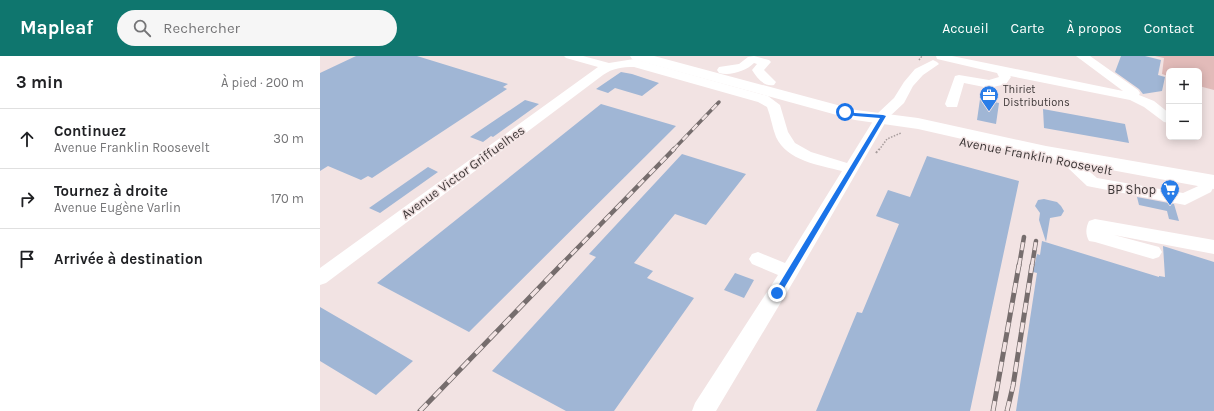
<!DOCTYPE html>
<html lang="fr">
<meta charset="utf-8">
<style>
body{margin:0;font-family:Karla,sans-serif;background:#f6f6f6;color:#202124}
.controls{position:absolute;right:12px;top:12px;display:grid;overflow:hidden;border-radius:6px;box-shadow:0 2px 10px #0003}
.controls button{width:36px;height:36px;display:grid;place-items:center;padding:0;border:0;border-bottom:1px solid #e0e0e0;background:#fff;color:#202124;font:20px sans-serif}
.stop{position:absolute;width:12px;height:12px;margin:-9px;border:3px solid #1a73e8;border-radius:50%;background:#fff}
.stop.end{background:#1a73e8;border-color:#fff;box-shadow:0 1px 4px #0008}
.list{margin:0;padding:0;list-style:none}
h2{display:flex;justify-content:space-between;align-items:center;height:52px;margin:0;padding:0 16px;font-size:17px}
h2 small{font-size:13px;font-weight:400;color:#757577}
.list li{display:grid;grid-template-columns:26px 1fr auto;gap:12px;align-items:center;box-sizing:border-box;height:60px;padding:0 16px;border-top:1px solid #e0e0e0}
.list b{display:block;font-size:15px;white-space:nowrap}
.list p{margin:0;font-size:13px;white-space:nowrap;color:#757577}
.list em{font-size:13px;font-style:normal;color:#757577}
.icon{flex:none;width:22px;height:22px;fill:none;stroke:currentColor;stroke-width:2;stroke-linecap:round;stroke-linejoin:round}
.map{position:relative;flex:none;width:894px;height:355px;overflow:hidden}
header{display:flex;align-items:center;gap:24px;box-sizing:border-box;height:56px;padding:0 20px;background:#0f766e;color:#fff}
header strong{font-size:19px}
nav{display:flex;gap:22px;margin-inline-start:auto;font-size:14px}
.search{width:280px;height:36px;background:#f6f6f6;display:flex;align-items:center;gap:10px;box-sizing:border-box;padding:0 14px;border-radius:22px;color:#757577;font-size:15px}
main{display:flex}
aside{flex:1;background:#fff}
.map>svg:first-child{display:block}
.green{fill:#e2bbb9}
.building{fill:#a0b6d5}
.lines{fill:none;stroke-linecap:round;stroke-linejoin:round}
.path-far1{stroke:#a79c9c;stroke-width:1.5;stroke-dasharray:1.5 1.5;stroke-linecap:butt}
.path{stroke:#a79c9c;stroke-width:2;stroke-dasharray:2 2;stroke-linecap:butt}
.minor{fill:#fff;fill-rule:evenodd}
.major{fill:#fff;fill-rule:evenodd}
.rail-far2-casing{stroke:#766d6d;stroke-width:3.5}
.rail-far1-casing{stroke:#766d6d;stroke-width:4.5}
.rail-casing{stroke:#766d6d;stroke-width:5}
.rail-far2{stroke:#f2e3e3;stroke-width:2.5;stroke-dasharray:7;stroke-linecap:butt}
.rail-far1{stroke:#f2e3e3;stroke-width:3;stroke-dasharray:8;stroke-linecap:butt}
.rail{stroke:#f2e3e3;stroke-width:3.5;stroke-dasharray:10;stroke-linecap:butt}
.route{fill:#1a73e8}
.labels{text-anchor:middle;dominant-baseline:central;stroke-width:3;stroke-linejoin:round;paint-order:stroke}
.far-poi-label{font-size:11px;fill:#3e3838;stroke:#f2e3e3;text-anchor:start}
.street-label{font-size:13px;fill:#3e3838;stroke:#f2e3e3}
.poi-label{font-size:13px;fill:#3e3838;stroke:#f2e3e3;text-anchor:end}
</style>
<header>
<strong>Mapleaf</strong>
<div class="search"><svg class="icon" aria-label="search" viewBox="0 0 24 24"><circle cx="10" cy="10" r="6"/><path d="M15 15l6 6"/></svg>Rechercher</div>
<nav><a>Accueil</a><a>Carte</a><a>À propos</a><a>Contact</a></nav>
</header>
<main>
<aside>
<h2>3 min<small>À pied · 200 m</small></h2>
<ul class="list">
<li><svg class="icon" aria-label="ahead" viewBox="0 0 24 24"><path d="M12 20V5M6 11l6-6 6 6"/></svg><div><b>Continuez</b><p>Avenue Franklin Roosevelt</p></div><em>30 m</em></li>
<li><svg class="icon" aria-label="right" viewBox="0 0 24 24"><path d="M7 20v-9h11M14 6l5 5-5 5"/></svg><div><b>Tournez à droite</b><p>Avenue Eugène Varlin</p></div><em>170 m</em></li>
<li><svg class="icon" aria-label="arrive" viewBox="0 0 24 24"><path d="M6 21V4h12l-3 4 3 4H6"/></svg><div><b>Arrivée à destination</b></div></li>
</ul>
</aside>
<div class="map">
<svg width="894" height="355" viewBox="0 0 894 355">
<rect width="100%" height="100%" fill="#f2e3e3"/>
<!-- green -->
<path class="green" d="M835 0H894V34L879 30V15H849V23H848V20L842 18 844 2Z"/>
<!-- building -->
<path class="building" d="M36 0H97L188 28 183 31 187 33 52 122 48 120 41 124 8 110 0 115V17Z
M801 0H825L841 4 838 19 845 21 842 35 823 38 819 33 795 16Z
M301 16 312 18 339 27 322 40 295 32 288 37 276 33Z
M660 43 679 47 676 68 657 64Z
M205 44 219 48 173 81 171 80 163 86 150 81Z
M281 48 356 70 149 276 57 227Z
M723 53 805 68 809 87 724 72Z
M362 98 426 118 386 169 355 158 314 207 333 215 327 222 374 242 294 355H246L172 315 276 201 269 198Z
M607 100 699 125 650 355H496L537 256 542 257 579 168 556 160 568 134 590 141Z
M108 111 118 116 60 157 49 152Z
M817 141 854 148 859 165 849 163 847 155 819 149Z
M724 143 737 146 741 150 744 155 741 160 730 162 726 186 719 164 720 157 715 150 718 144Z
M722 185 839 221V220L845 221 843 190 894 206V355H696L717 217 713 216 717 198 720 199Z
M415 217 434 224 424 242 404 234Z
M0 251 93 305 56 339 0 305Z"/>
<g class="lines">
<!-- path-far1 -->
<path class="path-far1" d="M599 4 602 0
M559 94 567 83 581 77"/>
<!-- path -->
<path class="path" d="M556 97 559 93"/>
<!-- minor -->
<path class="minor" d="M244 0H263L289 7 314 3 448 40 460 49 468 76 475 87 491 96 527 107 558 57 574 42 584 26 595 13 613 4 617 6 619 8 603 19 593 30 584 47 568 62 476 221 396 355H372L375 347 458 219 432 208 429 203 432 198 438 196 465 207 522 115C499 109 467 105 456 81 452 71 451 61 447 51L438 46 314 11C302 11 293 12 283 19L6 227 0 229V212L278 11 246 2Z
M434 0 449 4 451 6 444 14 456 26 454 29C444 31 437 22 432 14L437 8 434 7C426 15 411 20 399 17L397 14 399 11 419 8 428 1Z
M616 0H632L803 35 756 0H770L818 34 820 37 819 39 834 45 849 57V67L844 66 824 51 810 44 690 20 691 21 686 28 669 32 644 27 637 51H627L625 48 635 20 639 19 669 24 679 21 677 17 617 3Z
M752 103 757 105 777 122 863 137 885 127 891 128 893 132 891 136 865 149 772 131 767 130 747 111 745 108 747 105Z
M775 163 894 184V198L794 179 839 191 842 196 839 201 833 203 775 186 769 185C765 178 766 171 769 165Z"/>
<!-- major -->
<path class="major" d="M310 0H334L536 54 598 62 726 90 894 119V133L726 102 598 73 535 64 312 3Z"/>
<!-- rail-far2 casing -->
<g class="rail-far2-casing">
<path id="rail-far2" d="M353 94 399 46"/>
</g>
<!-- rail-far1 casing -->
<g class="rail-far1-casing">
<path id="rail-far1" d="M240 210 354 93
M699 210 704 181
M712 210 716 185"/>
</g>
<!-- rail casing -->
<g class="rail-casing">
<path id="rail" d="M100 355 241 209
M673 355 699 209
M687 355 693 330 712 209"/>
</g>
<!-- rail-far2 -->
<use href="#rail-far2" class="rail-far2"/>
<!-- rail-far1 -->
<use href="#rail-far1" class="rail-far1"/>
<!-- rail -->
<use href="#rail" class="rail"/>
</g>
<!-- route -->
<path class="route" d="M523 55 535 57 563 59 566 60 460 239H455V235L560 62 535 60 523 57Z"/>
<!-- icons -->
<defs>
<g id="office-pin" transform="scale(1)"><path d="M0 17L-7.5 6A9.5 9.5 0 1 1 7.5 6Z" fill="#297de8" stroke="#f2e3e3"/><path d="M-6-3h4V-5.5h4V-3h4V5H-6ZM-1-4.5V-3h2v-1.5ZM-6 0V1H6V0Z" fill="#fff"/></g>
<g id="supermarket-pin" transform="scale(1)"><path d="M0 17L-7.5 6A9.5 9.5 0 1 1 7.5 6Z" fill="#297de8" stroke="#f2e3e3"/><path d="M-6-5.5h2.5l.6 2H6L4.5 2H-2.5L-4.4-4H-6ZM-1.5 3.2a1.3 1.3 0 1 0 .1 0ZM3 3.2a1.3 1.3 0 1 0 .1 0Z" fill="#fff"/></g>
</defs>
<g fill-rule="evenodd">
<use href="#office-pin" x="669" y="39"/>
<use href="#supermarket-pin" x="850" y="133"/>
</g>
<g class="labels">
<!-- far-poi labels -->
<g class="far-poi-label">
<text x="683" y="33">Thiriet<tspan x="683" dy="13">Distributions</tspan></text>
</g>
<!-- street labels -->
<g class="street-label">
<text transform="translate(716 100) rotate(11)">Avenue Franklin Roosevelt</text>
<text transform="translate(143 116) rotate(-36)">Avenue Victor Griffuelhes</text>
</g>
<!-- poi labels -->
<g class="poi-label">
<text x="836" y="133">BP Shop</text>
</g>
</g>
</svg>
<div class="controls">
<button>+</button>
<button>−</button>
</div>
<div class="stop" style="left:525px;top:56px"></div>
<div class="stop end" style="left:457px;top:237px"></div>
</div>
</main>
